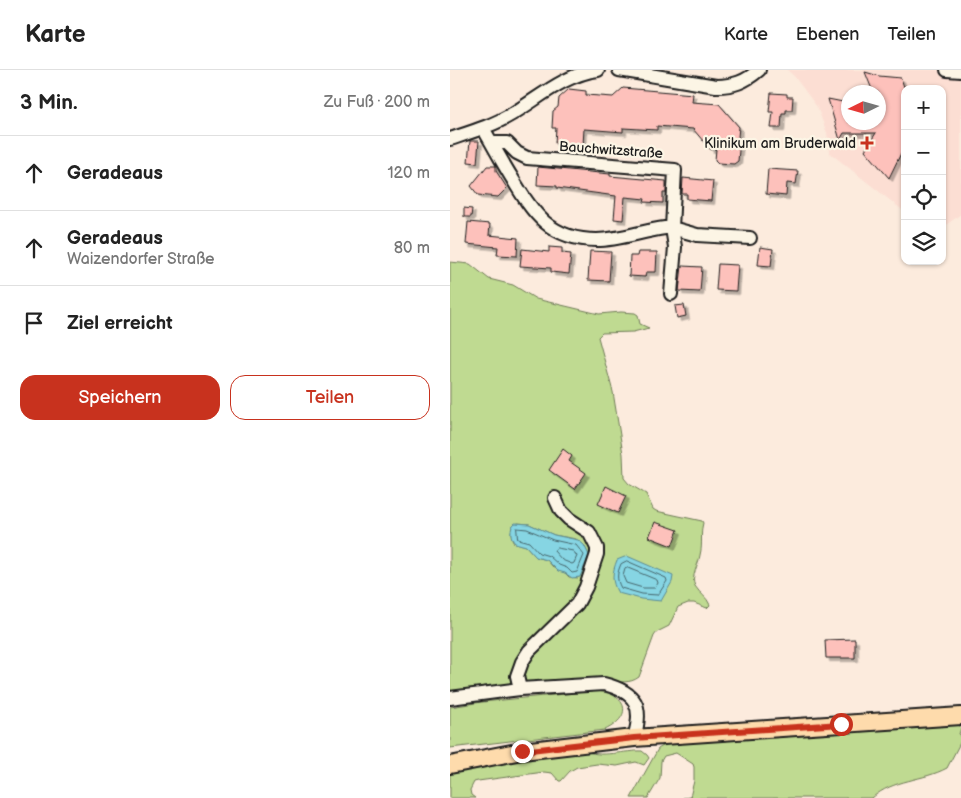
<!DOCTYPE html>
<html lang="de">
<meta charset="utf-8">
<style>
body{margin:0;font-family:"Balsamiq Sans",sans-serif;background:#f2f2f2;color:#222}
.controls{position:absolute;right:15px;top:15px;display:grid;overflow:hidden;border-radius:10px;box-shadow:0 1px 4px #0004}
.controls button{width:45px;height:45px;display:grid;place-items:center;padding:0;border:0;border-bottom:1px solid #e0e0e0;background:#fff;color:#222;font:25px sans-serif}
.compass{position:absolute;left:391px;top:15px;width:45px;height:45px;border-radius:50%;background:#fff;box-shadow:0 1px 4px #0004;rotate:265deg}
.stop{position:absolute;width:15px;height:15px;margin:-11px;border:4px solid #c8321e;border-radius:50%;background:#fff}
.stop.end{background:#c8321e;border-color:#fff;box-shadow:0 1px 5px #0008}
.list{margin:0;padding:0;list-style:none}
h2{display:flex;justify-content:space-between;align-items:center;height:65px;margin:0;padding:0 20px;font-size:21px}
h2 small{font-size:16px;font-weight:400;color:#767676}
.list li{display:grid;grid-template-columns:32px 1fr auto;gap:15px;align-items:center;box-sizing:border-box;height:75px;padding:0 20px;border-top:1px solid #e0e0e0}
.list b{display:block;font-size:19px;white-space:nowrap}
.list p{margin:0;font-size:16px;white-space:nowrap;color:#767676}
.list em{font-size:16px;font-style:normal;color:#767676}
.actions{display:flex;gap:10px;padding:15px 20px}
.actions a{flex:1;padding:11px 0;border:1px solid #c8321e;border-radius:15px;text-align:center;font-size:18px;color:#c8321e}
.actions .main{background:#c8321e;color:#fff}
.icon{flex:none;width:28px;height:28px;fill:none;stroke:currentColor;stroke-width:2;stroke-linecap:round;stroke-linejoin:round}
.map{position:relative;flex:none;width:511px;height:728px;overflow:hidden}
header{display:flex;align-items:center;gap:30px;box-sizing:border-box;height:70px;padding:0 25px;background:#fff;border-bottom:1px solid #e0e0e0}
header strong{font-size:24px}
nav{display:flex;gap:28px;margin-inline-start:auto;font-size:18px}
main{display:flex}
aside{flex:1;background:#fff}
.map>svg:first-child{display:block}
.built{fill:#fcded3;fill-rule:evenodd}
.green{fill:#bfda91;stroke:#6e7b56;fill-rule:evenodd}
.water{fill:#86d5e3;stroke:#5c8b93}
.lines{fill:none;stroke-linecap:round;stroke-linejoin:round}
.shore{stroke:#46666c;stroke-width:1}
.building{fill:#fdc1bb;stroke:#1c1c1c;filter:url(#shadow)}
.minor-casing{stroke:#1c1c1c;stroke-width:16}
.major-casing{stroke:#1c1c1c;stroke-width:20}
.minor{stroke:#fcf5e5;stroke-width:12}
.major{stroke:#fedbac;stroke-width:16}
.route{stroke:#c8321e;stroke-width:6}
.poi-dot{fill:#c8321e;stroke:#fcf5e5;stroke-width:2}
.labels{text-anchor:middle;dominant-baseline:central;stroke-width:4.5;stroke-linejoin:round;paint-order:stroke}
.poi-label{font-size:14px;fill:#1c1c1c;stroke:#fcf5e5;text-anchor:end}
.street-label{font-size:14px;fill:#1c1c1c;stroke:#fcf5e5}
</style>
<header>
<strong>Karte</strong>
<nav><a>Karte</a><a>Ebenen</a><a>Teilen</a></nav>
</header>
<main>
<aside>
<h2>3 Min.<small>Zu Fuß · 200 m</small></h2>
<ul class="list">
<li><svg class="icon" aria-label="ahead" viewBox="0 0 24 24"><path d="M12 20V5M6 11l6-6 6 6"/></svg><div><b>Geradeaus</b></div><em>120 m</em></li>
<li><svg class="icon" aria-label="ahead" viewBox="0 0 24 24"><path d="M12 20V5M6 11l6-6 6 6"/></svg><div><b>Geradeaus</b><p>Waizendorfer Straße</p></div><em>80 m</em></li>
<li><svg class="icon" aria-label="arrive" viewBox="0 0 24 24"><path d="M6 21V4h12l-3 4 3 4H6"/></svg><div><b>Ziel erreicht</b></div></li>
</ul>
<div class="actions"><a class="main">Speichern</a><a>Teilen</a></div>
</aside>
<div class="map">
<svg width="511" height="728" viewBox="0 0 511 728">
<defs>
<filter id="shadow"><feDropShadow dx="3.5" dy="3.5" stdDeviation="0" flood-color="#0004"/></filter>
</defs>
<rect width="100%" height="100%" fill="#fcebdd"/>
<filter id="ink" filterUnits="userSpaceOnUse"><feTurbulence type="fractalNoise" baseFrequency=".02" numOctaves="2"/><feDisplacementMap in="SourceGraphic" scale="10" xChannelSelector="R" yChannelSelector="G"/><feConvolveMatrix kernelMatrix="1 2 1 2 8 2 1 2 1" color-interpolation-filters="sRGB"/></filter>
<g filter="url(#ink)">
<!-- built -->
<path class="built" d="M337 0H511V144L492 158V19H455V142L380 83 377 63 367 37 344 6ZM398 22H428V52H398Z"/>
<!-- green -->
<path class="green" d="M0 192 20 194 39 209 63 215 86 229 149 244 171 242 185 243 188 245 190 254 199 258 183 262 152 263 148 267 163 322 173 384 174 408 179 414 196 424 203 439 206 441 252 451 253 453C250 464 253 474 250 485 249 494 240 507 245 516 250 524 257 527 260 535L257 538 244 533H238L228 537 219 556 207 562 204 566 189 607C180 614 169 612 158 610L0 623ZM68 453 79 454 104 465 126 469 134 475 139 485 135 497 128 508 119 507 115 503 103 497 97 490 86 487 76 476 63 472 61 463 62 456Z
M146 621C175 623 186 645 155 660L0 678V637L32 632Z
M505 654 509 655 511 658 509 664 511 665V671L497 698C473 711 443 709 422 728H233L240 727 244 711V697L243 694 226 683 214 686 211 691 210 708 198 728H181L208 679 211 677 219 674Z
M135 680C147 689 177 680 192 681L197 685 199 688 194 695 186 692 167 696 147 694 127 697 120 701 111 711H109L102 703 94 702 28 711 24 712 20 720 21 725 25 728H0V702L65 690Z"/>
<!-- water -->
<path class="water" d="M65 453 79 454 104 465 128 470 134 475 139 485 130 507 122 508 115 503 108 501 97 490 86 487 76 476 65 473C60 468 59 458 65 453Z
M177 486 223 506 222 512 211 531 191 529 168 523C161 511 162 503 167 490Z"/>
<g class="lines">
<!-- shore -->
<path class="shore" d="M67 458 77 459 103 470 126 475 134 485 127 502 122 503 117 498 109 495 99 486 89 483 79 472 68 469Z
M107 478 123 481 127 486 124 493 122 494 112 490 104 481Z
M177 491 216 508 217 511 208 525 192 524 171 518C166 509 167 503 171 494Z
M178 498 207 510 208 513 205 518H193L176 513 173 506 175 499Z"/>
</g>
<!-- building -->
<path class="building" d="M415 2 429 6 451 8 455 20V75L439 108 415 80 426 63H394L390 70 378 29 398 33V52H428V22H423Z
M173 18 243 24 242 32 269 34 289 57 288 67 290 70 288 91 284 94 268 93 265 90 266 79H260L243 59 207 56V60L173 58V62L134 59 133 75 129 78 108 77 105 73 106 58H102L103 41 108 37 109 28 119 19 136 21V25L163 27Z
M321 23 337 24V27H343L342 40H336V43H332L331 58H321L323 42H319Z
M20 71H29L27 93 18 92Z
M37 96H46V101L57 118 48 127 28 125 21 116Z
M88 97 160 104V106L216 111V123H213V133L194 132 195 129 175 127 173 150 164 149 166 126 107 118V116L87 115Z
M318 99 348 101 346 114 337 113 336 126 316 124Z
M233 108 263 111 261 131 237 129V124H232Z
M14 138 22 139 21 147H14Z
M18 152 40 154 39 165 68 168 67 186 47 185 48 177 16 174Z
M99 177 112 178V183L121 184 119 204 101 202V198L70 196 72 179 99 182Z
M310 177 323 179 321 196 308 195Z
M140 181 161 182 159 211 138 210Z
M188 182H207L206 202H196L195 207 179 206 180 186H187Z
M268 194 288 195 286 221 266 220Z
M232 196 252 197 250 222 229 221Z
M234 235 236 246 227 248 225 236Z
M113 379 122 386 119 391 136 403 125 419 99 400Z
M156 416 176 426 168 443 148 434Z
M205 452 228 460 222 476 199 467Z
M405 569V588H376L375 570Z"/>
<g class="lines">
<!-- minor casing -->
<g class="minor-casing">
<path id="minor" d="M169 0 266 16C284 16 295 12 309 0
M497 0 511 1
M33 58C43 75 52 92 62 108 83 144 101 170 147 170 169 170 192 161 215 158H222L247 165 300 168
M0 69C21 62 42 56 62 44 89 28 115 4 148 0
M42 73H57L67 83 77 88 225 100 222 158 225 177 221 224
M70 619 67 606 72 592 79 581 127 534 136 517 147 484V478L139 462 119 449 111 441 105 428
M0 628 70 619 154 614C186 622 194 636 184 668"/>
</g>
<!-- major casing -->
<g class="major-casing">
<path id="major" d="M0 695 72 681 184 668 511 646"/>
</g>
<!-- minor -->
<use href="#minor" class="minor"/>
<!-- major -->
<use href="#major" class="major"/>
</g>
</g>
<g class="lines" filter="url(#ink)">
<!-- route -->
<path class="route" d="M72 681 184 668 391 654"/>
</g>
<!-- markers -->
<path class="poi-dot" d="M414.5 65.5h5v5h5v5h-5v5h-5v-5h-5v-5h5z"/>
<g class="labels">
<!-- poi labels -->
<g class="poi-label">
<text x="406" y="73">Klinikum am Bruderwald</text>
</g>
<!-- street labels -->
<g class="street-label">
<text transform="translate(161 80) rotate(4)">Bauchwitzstraße</text>
</g>
</g>
</svg>
<div class="controls">
<button>+</button>
<button>−</button>
<button><svg class="icon" aria-label="locate" viewBox="0 0 24 24"><circle cx="12" cy="12" r="6"/><path d="M12 2v4M12 18v4M2 12h4M18 12h4"/></svg></button>
<button><svg class="icon" aria-label="layers" viewBox="0 0 24 24"><path d="M12 4l9 5-9 5-9-5zM3 14l9 5 9-5"/></svg></button>
</div>
<svg class="compass" viewBox="-18 -18 36 36"><path d="M0-13l5 13h-10z" fill="#e53935"/><path d="M0 13l5-13h-10z" fill="#767676"/></svg>
<div class="stop" style="left:391px;top:654px"></div>
<div class="stop end" style="left:72px;top:681px"></div>
</div>
</main>
